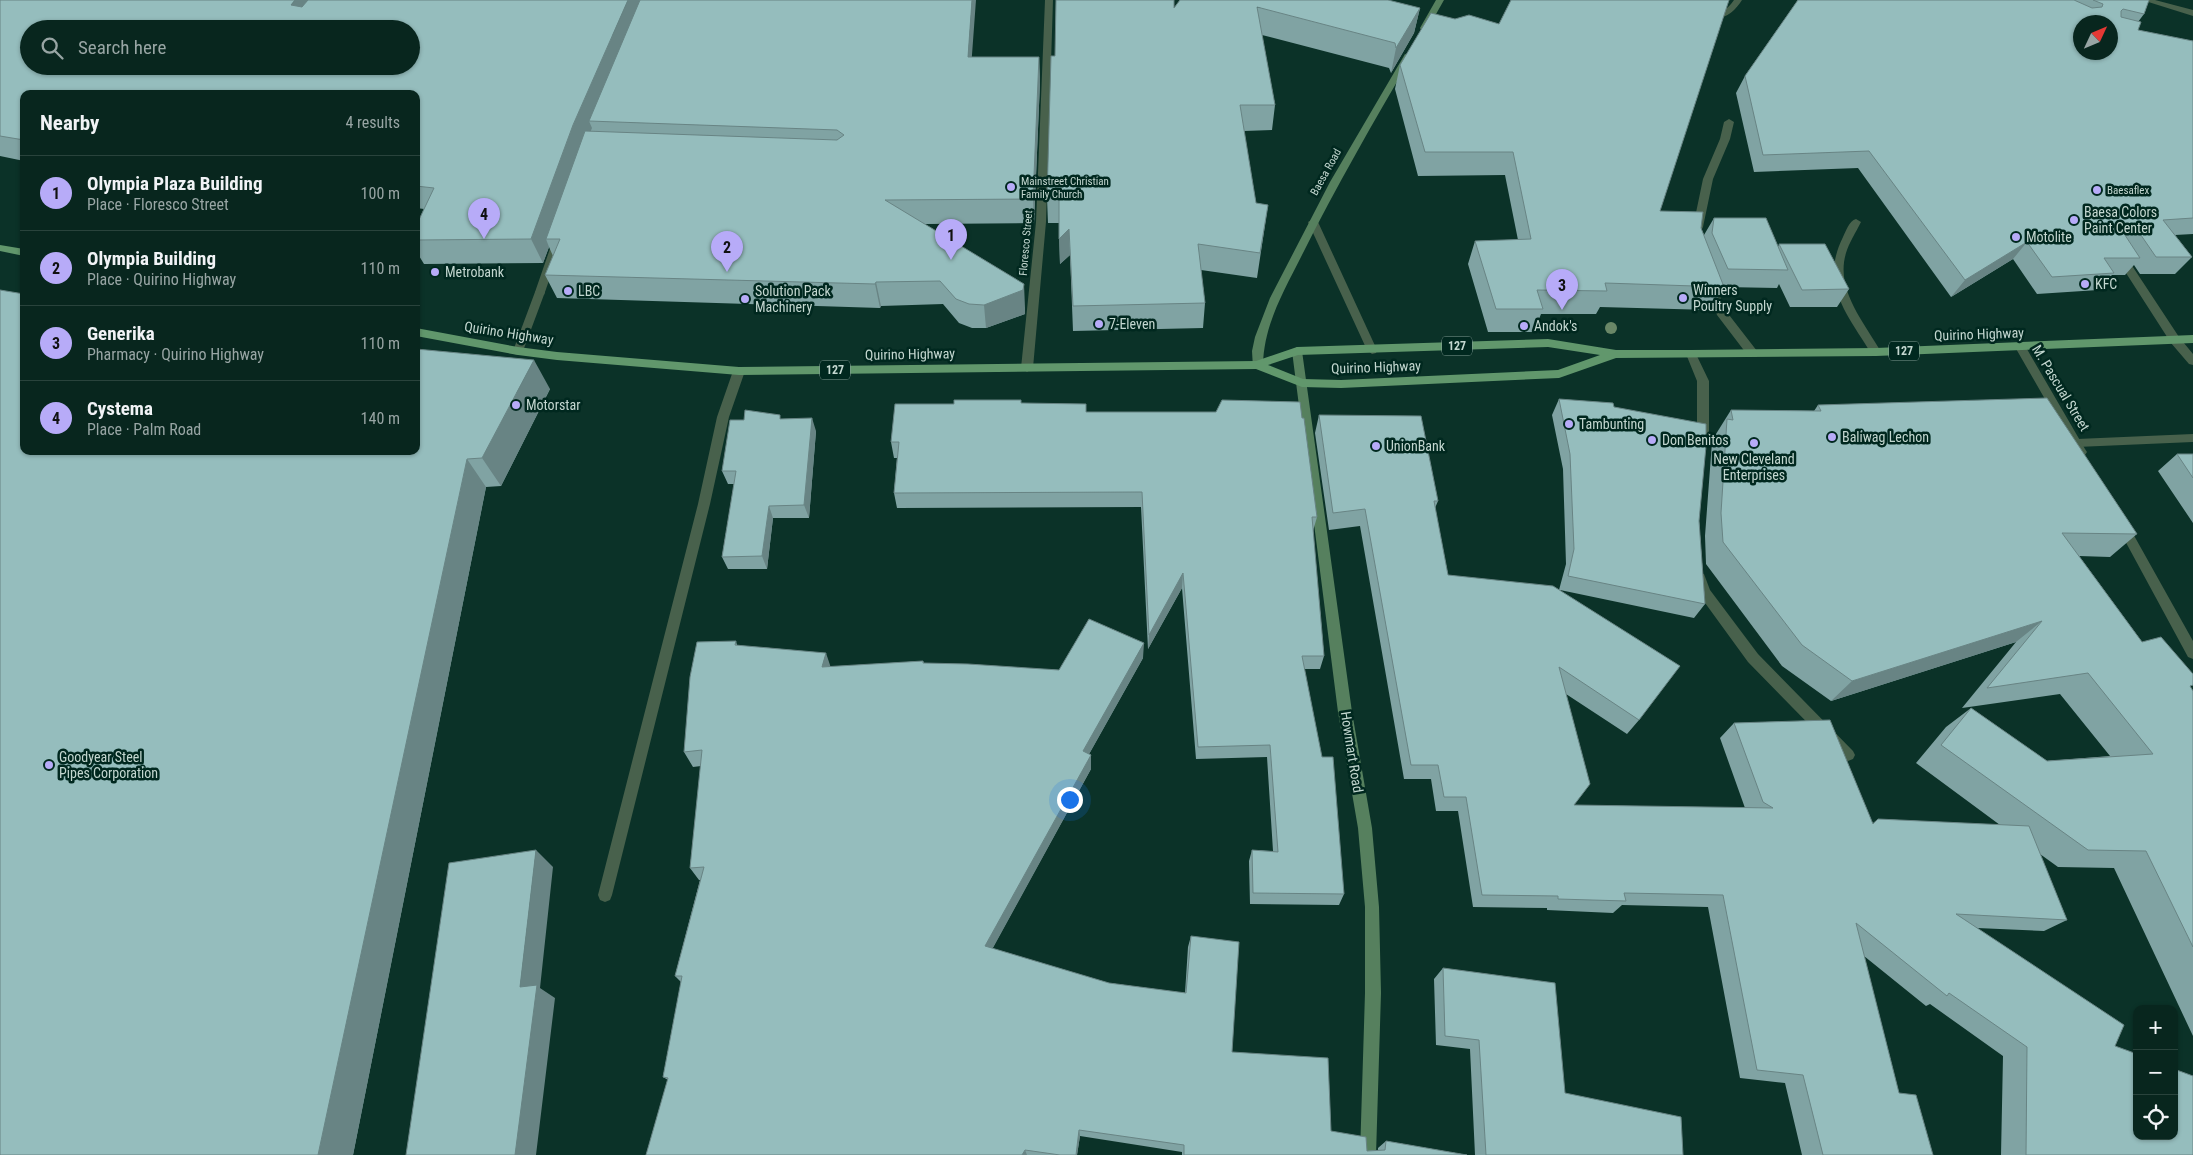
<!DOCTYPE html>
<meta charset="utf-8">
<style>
body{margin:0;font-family:"Roboto Condensed",sans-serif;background:#112e27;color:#f1f3f6}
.controls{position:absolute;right:15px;bottom:15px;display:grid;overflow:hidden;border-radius:10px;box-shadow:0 1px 4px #0004}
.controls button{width:45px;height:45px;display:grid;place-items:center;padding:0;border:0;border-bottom:1px solid #29433c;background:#08261e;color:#f1f3f6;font:25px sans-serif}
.compass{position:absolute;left:2073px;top:15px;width:45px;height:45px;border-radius:50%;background:#08261e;box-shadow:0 1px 4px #0004;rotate:46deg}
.you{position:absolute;left:1069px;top:799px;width:18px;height:18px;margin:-12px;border:4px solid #fff;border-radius:50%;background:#1a73e8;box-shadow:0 0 0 8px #1a73e833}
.badge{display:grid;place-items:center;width:32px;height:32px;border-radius:50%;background:#b7abf8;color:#111;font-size:16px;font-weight:700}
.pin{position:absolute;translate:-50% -41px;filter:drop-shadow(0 1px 2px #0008)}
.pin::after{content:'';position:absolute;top:26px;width:18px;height:15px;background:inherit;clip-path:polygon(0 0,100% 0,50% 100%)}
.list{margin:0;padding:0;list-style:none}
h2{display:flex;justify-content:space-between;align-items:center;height:65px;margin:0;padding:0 20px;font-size:21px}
h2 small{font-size:16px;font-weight:400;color:#98a5a4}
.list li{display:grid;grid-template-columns:32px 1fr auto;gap:15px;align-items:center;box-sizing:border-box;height:75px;padding:0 20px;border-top:1px solid #29433c}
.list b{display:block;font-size:19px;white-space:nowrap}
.list p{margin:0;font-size:16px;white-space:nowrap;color:#98a5a4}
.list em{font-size:16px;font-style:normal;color:#98a5a4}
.icon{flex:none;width:28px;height:28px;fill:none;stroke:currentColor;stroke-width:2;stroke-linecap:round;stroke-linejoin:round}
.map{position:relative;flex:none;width:2193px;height:1155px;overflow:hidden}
.search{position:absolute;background:#08261e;box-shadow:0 1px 4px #0004;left:20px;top:20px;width:400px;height:55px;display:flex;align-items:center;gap:12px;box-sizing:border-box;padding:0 18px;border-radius:28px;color:#98a5a4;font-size:19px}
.panel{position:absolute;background:#08261e;box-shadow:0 1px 4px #0004;left:20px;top:90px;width:400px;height:365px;border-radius:10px}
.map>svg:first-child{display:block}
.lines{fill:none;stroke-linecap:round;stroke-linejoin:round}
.lane{fill:#48614c;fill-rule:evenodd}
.street{fill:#48614c;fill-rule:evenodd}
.secondary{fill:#56805e;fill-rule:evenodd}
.primary{fill:#61976c;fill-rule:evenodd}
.tree{fill:#6a8767}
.wall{fill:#80a3a3;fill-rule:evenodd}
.shaded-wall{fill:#688484}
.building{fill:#95bdbd;stroke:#688484;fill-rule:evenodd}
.poi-dot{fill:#b7abf8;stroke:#00281f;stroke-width:2}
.labels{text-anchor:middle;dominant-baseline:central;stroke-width:5;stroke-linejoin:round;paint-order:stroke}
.far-street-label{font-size:11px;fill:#c3d7d0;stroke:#00281f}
.far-poi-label{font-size:11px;fill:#c3d7d0;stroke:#00281f;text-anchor:start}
.shield{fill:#00281f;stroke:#88a29b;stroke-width:1}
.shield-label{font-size:12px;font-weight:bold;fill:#c3d7d0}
.poi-label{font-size:14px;fill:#c3d7d0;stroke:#00281f;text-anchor:start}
.street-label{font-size:14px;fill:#c3d7d0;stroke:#00281f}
</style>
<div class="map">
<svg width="2193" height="1155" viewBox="0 0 2193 1155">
<rect width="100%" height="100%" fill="#0b3228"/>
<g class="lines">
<!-- lane -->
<path class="lane" d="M1734 0H1742C1734 13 1719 25 1704 14 1716 6 1722 18 1734 0Z
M2142 0H2155L2193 10V16Z
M1729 119 1734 122 1730 139 1713 179 1703 227 1702 229H1694L1693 227 1703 179 1720 139 1724 122Z
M1313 219 1318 222 1377 350 1376 353 1372 354 1367 350 1308 222Z
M1856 219 1861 222C1856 232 1849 243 1846 253 1835 290 1864 322 1881 352L1876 356 1872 355C1848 315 1819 285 1843 237 1846 231 1849 221 1856 219Z
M2121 254 2125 255 2179 337 2193 354V365L2189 364 2171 343 2117 259V255Z
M1711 282 1716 286 1726 311 1757 351 1758 354 1757 357H1749L1717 315 1706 286Z
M540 288 545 292 523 351 518 355 514 354 513 351 535 292Z
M1691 350 1696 354 1709 381V439L1703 443 1697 439V381L1686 354Z
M739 367 745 371 729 417 710 504 612 895 610 900 605 902 600 900 598 895 698 504 717 417 733 371Z
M2193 434V442L2077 447 2071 443 2077 439Z
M1700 573 1704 574 1710 590 1758 654 1853 751 1855 755 1853 759 1848 761 1843 759 1748 662 1700 596 1694 578 1696 574Z"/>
<!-- street -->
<path class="street" d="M1045 0H1053L1046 222 1033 368 1027 372 1021 368 1036 222Z
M558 237 563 240 545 292 544 295H536L535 292 553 240Z
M2020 343 2024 344 2085 449 2087 452 2085 455H2077L2015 347Z
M2123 521 2127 523 2193 641V659L2188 657 2117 526 2119 523Z"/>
<!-- secondary -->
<path class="secondary" d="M1436 0H1444L1427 30H1421L1420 28Z
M1405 54 1412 56C1374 121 1336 187 1302 255 1284 291 1264 324 1263 365L1257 369 1253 368 1252 351 1255 337 1270 298 1330 182Z
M1297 347 1302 351 1352 712 1372 828 1379 907 1381 993 1376 1155H1360L1365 993V907L1358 828 1338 712 1292 351Z"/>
<!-- primary -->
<path class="primary" d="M0 245 24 249V256L0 251Z
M416 328 518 347 557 352 739 367 1256 361 1297 347 1548 339 1616 350H1691L1876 348 2193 335V343L1876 356 1616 358 1559 378 1341 388 1302 387 1256 369 739 375 557 360 518 355 416 336ZM1548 347 1600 355 1558 370 1341 380 1303 379 1268 365 1298 355Z"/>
</g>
<!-- trees -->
<circle class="tree" cx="1611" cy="328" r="6"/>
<!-- wall -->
<path class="wall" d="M0 0 972 57H1039L1040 82 1034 223 925 224 1025 308V314L986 328H972L959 323 943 304 881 306 880 308 557 298 545 275 553 256 549 247 543 263 424 264 416 251V226L424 209 416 208V94H24V161L0 156ZM29 29H411V66Z
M1798 0H2149L2144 14 2138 22V30L2193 41V234L2175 235 2192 257 2175 274H2140L2134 265 2125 275H2112L2098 290 2037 294 2013 259 1951 297 1858 168 1754 172 1736 93 1745 76Z
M1174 8H1420L1414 33 1391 73 1389 68 1262 35 1275 105 1272 130 1244 131 1256 203 1268 205 1257 278 1201 270 1205 303 1203 328 1073 331 1070 255 1060 264 1059 223H1048L1047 198 1055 56Z
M1455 19 1660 211 1701 228 1704 235 1714 218 1778 247 1779 244 1849 289 1837 307H1790L1779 284 1777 288 1724 287 1711 310 1600 307 1596 314H1541L1534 332H1488L1468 264 1475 241 1518 240 1505 175 1418 176 1395 89 1400 65Z
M550 389 501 486 486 487 353 1155H0L24 451Z
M1559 399 1614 407 1699 521 1705 604 1694 618 1560 590 1639 720 1627 734 1566 694 1574 805 1745 808 1720 738 1734 723 1873 823 1878 819 2000 825 1916 763 1946 727 1971 708 2047 761 2110 756 2060 694 1962 708 2016 642 1831 701 1782 666 1706 564 1705 536 1712 442 1716 435V434L1731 410 1814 411 1818 405 2137 534 2110 557 2079 556 2142 642 2193 691V1036L2114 868 2058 867 2040 854 2067 920 2044 931 1977 928 2115 1046 2193 1155H2001L2003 1056 1930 1004 1926 1006 1864 956 1899 1093 1933 1155H1802L1785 1083 1740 1078 1708 907 1622 905 1613 913 1547 910V908L1473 907 1458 811H1436L1431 779H1404L1360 526 1329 530 1315 433 1319 415 1438 501 1435 508 1448 575 1559 590 1566 564 1563 469 1552 415Z
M1022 403 1086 412 1302 418 1317 517 1313 531 1324 656 1320 669H1304L1344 894 1339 905 1250 904 1249 861 1252 850 1273 851 1267 757 1196 759 1182 588 1148 649 1141 507 897 508 894 493 897 458H894L891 442 954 404Z
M782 419 816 431 809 518H773L767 569H728L722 557 734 484H728L722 471Z
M2177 454H2193V523L2158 471Z
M736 641 737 645 831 667 923 661 924 663 1059 670 1143 658 1089 754 1091 755V769L992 949 1109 983 1185 993 1188 947 1191 936 1232 1052 1331 1131 1367 1151 1378 1150V1148L1386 1141 1467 1155H1182V1152L1080 1136 1077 1155H646L668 1080 663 1077 681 982 675 976 700 880H699L690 868 701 766 693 767 684 752Z
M1443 968 1565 1093 1683 1155H1475L1470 1049 1436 1045 1434 979Z"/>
<!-- shaded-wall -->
<path class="shaded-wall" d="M295 0H331L305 29 291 5Z
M628 0H646L589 121 592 128 546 239 549 247 543 263 531 239 573 125Z
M972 0H976L970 82 968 57Z
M1420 8 1414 33 1391 73 1396 48Z
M1039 57 1040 82 1034 223 1033 199Z
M232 66H268L245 94 229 70Z
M1069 229 1070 255 1060 264 1059 239Z
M2027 242 2013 259 1951 297 1965 280Z
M876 282 881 306 880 308 875 284Z
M1024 284 1025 308V314L986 328 984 305Z
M534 360 550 389 501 486 482 458Z
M812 418 816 431 809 518 804 505Z
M467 459 486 487 353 1155H318Z
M769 506 773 518 767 569 762 556Z
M1183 573 1182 588 1148 649 1149 635Z
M2042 621 2016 642 1831 701 1852 681Z
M1144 643 1143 658 1083 765V751Z
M826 653 831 668 822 667Z
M1091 755V769L988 957 985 946Z
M536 850 553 867 540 988 555 998 536 1155H515L520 987Z
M1079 1130 1080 1136 1077 1155H1076Z
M1025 1150 1027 1155H1022Z"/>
<!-- building -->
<path class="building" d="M0 0H295L291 5 302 7 308 0H628L573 125 531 239 416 240V226L434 188 416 186V94H24V140L0 136ZM29 29H411V66H245L240 71 229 70 232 66H29Z
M640 0H972L968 57H1039L1033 199 885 200 1024 284 1023 290 984 305 969 304 956 299 940 281 876 282 875 284 545 275 560 239H546L585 131 837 140 844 135 837 130 589 121Z
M1056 0H1174V8L1180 0H1388L1420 8 1396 48 1395 43 1257 7 1275 105H1240L1256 203 1268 205 1260 253 1198 244 1205 303 1073 306 1069 229 1059 239V198H1047L1051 56H1055Z
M1511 0H1729L1660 211 1703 212 1701 228 1724 287 1605 283 1607 291 1537 290 1543 309H1496L1475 241 1531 239 1513 152H1425L1400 65 1431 13 1455 19 1469 15 1499 24Z
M1798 0H2074L2092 8 2102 7 2103 4 2093 0H2149L2144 14 2123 9 2121 11V17L2141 22 2138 30 2193 41V218L2163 220 2192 257H2156L2134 225 2128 223 2121 229 2140 258H2104L2114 273 2052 277 2027 242 1965 280 1869 151 1763 155 1745 76ZM2080 22H2110V52H2080Z
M1714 218H1766L1788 270 1728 269 1712 233Z
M1779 244H1825L1849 289 1802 290Z
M0 290 24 294V451H416V349L534 360 482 458 467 459 318 1155H0Z
M2047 398 2137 534 2062 533 2142 642 2161 637 2193 674V685L2190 686 2193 691V947L2146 851 2088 850 1941 745 1971 708 2047 761 2153 754 2088 673 1987 688 2042 621 1852 681 1802 645 1723 542 1721 513 1727 419 1733 420 1731 410 1821 411 1818 405Z
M1559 399 1613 403 1614 407 1706 424V446L1699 521 1705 604 1568 576 1574 549 1570 454Z
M954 400H1021V403L1086 404V412H1216L1222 400 1300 402 1302 418H1304L1317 517H1312L1324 656H1302L1322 757H1333L1344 894 1253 893 1252 850 1278 852 1270 745 1198 747 1183 573 1149 635 1142 492 894 493 899 442H891L895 404H954Z
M745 410 780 415V419L812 418 804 505 769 506 762 556 722 557 736 471H722L730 420H744Z
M1319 415 1421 416 1438 501H1434L1448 575 1553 586 1680 666 1639 720 1559 667 1590 784 1574 805 1773 808 1763 802 1734 723 1830 720 1873 824 1878 819 2029 826 2067 920 1956 914 2124 1025 2115 1046 2137 1054V1136H2174V1069L2193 1076V1155H2026L2027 1047 1949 993 1947 996 1856 923 1899 1093 1916 1095 1933 1155H1823L1803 1075 1757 1070 1723 895 1624 893 1626 901 1558 899V896L1482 895 1466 797H1444L1438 765H1411L1365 509 1333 513Z
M2177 454H2193V478Z
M1089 619 1144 643 1083 751 1091 755 985 946 1109 983 1186 993 1191 936 1239 942 1232 1052 1328 1058 1331 1131 1366 1137 1367 1151 1385 1150 1386 1141 1467 1155H1184V1145L1079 1130 1076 1155H1060L1025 1150 1022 1155H646L668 1078 663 1077 682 976H675L704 867 690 868 702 750 684 752 690 677 697 642 736 641 735 645 826 653 822 667 923 661V663L968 664 1059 670Z
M536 850 520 987 537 985 515 1155H406L449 863Z
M1443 968 1555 983 1565 1093 1681 1117 1683 1155H1486L1479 1040 1445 1036Z"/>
<!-- markers -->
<g class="poi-dot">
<circle cx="1011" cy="187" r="5"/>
<circle cx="2097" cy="190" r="5"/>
<circle cx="2074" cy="220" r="5"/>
<circle cx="2016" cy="237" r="5"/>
<circle cx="435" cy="272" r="5"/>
<circle cx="2085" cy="284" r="5"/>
<circle cx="568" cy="291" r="5"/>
<circle cx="1683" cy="298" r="5"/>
<circle cx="745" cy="299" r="5"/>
<circle cx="1099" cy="324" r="5"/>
<circle cx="1524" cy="326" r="5"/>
<circle cx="516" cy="405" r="5"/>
<circle cx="1569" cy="424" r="5"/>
<circle cx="1832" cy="437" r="5"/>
<circle cx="1652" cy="440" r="5"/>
<circle cx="1754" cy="443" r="5"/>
<circle cx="1376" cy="446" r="5"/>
<circle cx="49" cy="765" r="5"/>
</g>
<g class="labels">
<!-- far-street labels -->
<g class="far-street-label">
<text transform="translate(1326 172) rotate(-61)">Baesa Road</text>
<text transform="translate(1026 243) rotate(-85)">Floresco Street</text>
</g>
<!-- far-poi labels -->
<g class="far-poi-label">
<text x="1021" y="181">Mainstreet Christian<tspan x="1021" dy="13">Family Church</tspan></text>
<text x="2107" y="190">Baesaflex</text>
</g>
<!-- shield labels -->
<g class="shield">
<rect x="1442" y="336.5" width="30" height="19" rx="4"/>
<rect x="1889" y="341.5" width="30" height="19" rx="4"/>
<rect x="820" y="360.5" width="30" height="19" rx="4"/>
</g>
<g class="shield-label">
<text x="1457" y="346">127</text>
<text x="1904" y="351">127</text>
<text x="835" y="370">127</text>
</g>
<!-- poi labels -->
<g class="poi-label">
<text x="2084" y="212">Baesa Colors<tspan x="2084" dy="16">Paint Center</tspan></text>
<text x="2026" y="237">Motolite</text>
<text x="445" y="272">Metrobank</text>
<text x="2095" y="284">KFC</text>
<text x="1693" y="290">Winners<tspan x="1693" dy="16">Poultry Supply</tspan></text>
<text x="578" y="291">LBC</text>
<text x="755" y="291">Solution Pack<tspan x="755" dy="16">Machinery</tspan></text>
<text x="1109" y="324">7-Eleven</text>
<text x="1534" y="326">Andok's</text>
<text x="526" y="405">Motorstar</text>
<text x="1579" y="424">Tambunting</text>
<text x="1842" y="437">Baliwag Lechon</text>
<text x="1662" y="440">Don Benitos</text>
<text x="1386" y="446">UnionBank</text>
<text x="1754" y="459" text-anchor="middle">New Cleveland<tspan x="1754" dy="16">Enterprises</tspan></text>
<text x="59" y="757">Goodyear Steel<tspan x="59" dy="16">Pipes Corporation</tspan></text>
</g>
<!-- street labels -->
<g class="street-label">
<text transform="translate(509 333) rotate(9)">Quirino Highway</text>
<text transform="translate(1979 334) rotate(-2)">Quirino Highway</text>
<text transform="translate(910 354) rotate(-1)">Quirino Highway</text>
<text transform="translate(1376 367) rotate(-2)">Quirino Highway</text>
<text transform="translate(2061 388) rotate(59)">M. Pascual Street</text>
<text transform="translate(1352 752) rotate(81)">Howmart Road</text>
</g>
</g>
</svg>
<div class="controls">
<button>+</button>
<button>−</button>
<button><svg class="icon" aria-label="locate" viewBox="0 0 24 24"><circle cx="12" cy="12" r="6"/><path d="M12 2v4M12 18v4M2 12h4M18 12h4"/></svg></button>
</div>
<svg class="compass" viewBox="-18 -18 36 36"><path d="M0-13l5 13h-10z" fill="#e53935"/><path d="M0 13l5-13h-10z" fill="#98a5a4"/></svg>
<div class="you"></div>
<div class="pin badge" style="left:951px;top:260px">1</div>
<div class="pin badge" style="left:727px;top:272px">2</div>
<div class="pin badge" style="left:1562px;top:310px">3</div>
<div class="pin badge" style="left:484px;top:239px">4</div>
<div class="search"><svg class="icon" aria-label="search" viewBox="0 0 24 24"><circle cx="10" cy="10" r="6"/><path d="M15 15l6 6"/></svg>Search here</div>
<section class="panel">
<h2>Nearby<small>4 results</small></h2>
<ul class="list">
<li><span class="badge">1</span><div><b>Olympia Plaza Building</b><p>Place · Floresco Street</p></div><em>100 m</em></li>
<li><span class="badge">2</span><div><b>Olympia Building</b><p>Place · Quirino Highway</p></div><em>110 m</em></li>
<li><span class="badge">3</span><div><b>Generika</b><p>Pharmacy · Quirino Highway</p></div><em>110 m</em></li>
<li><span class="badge">4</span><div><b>Cystema</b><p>Place · Palm Road</p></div><em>140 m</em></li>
</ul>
</section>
</div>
